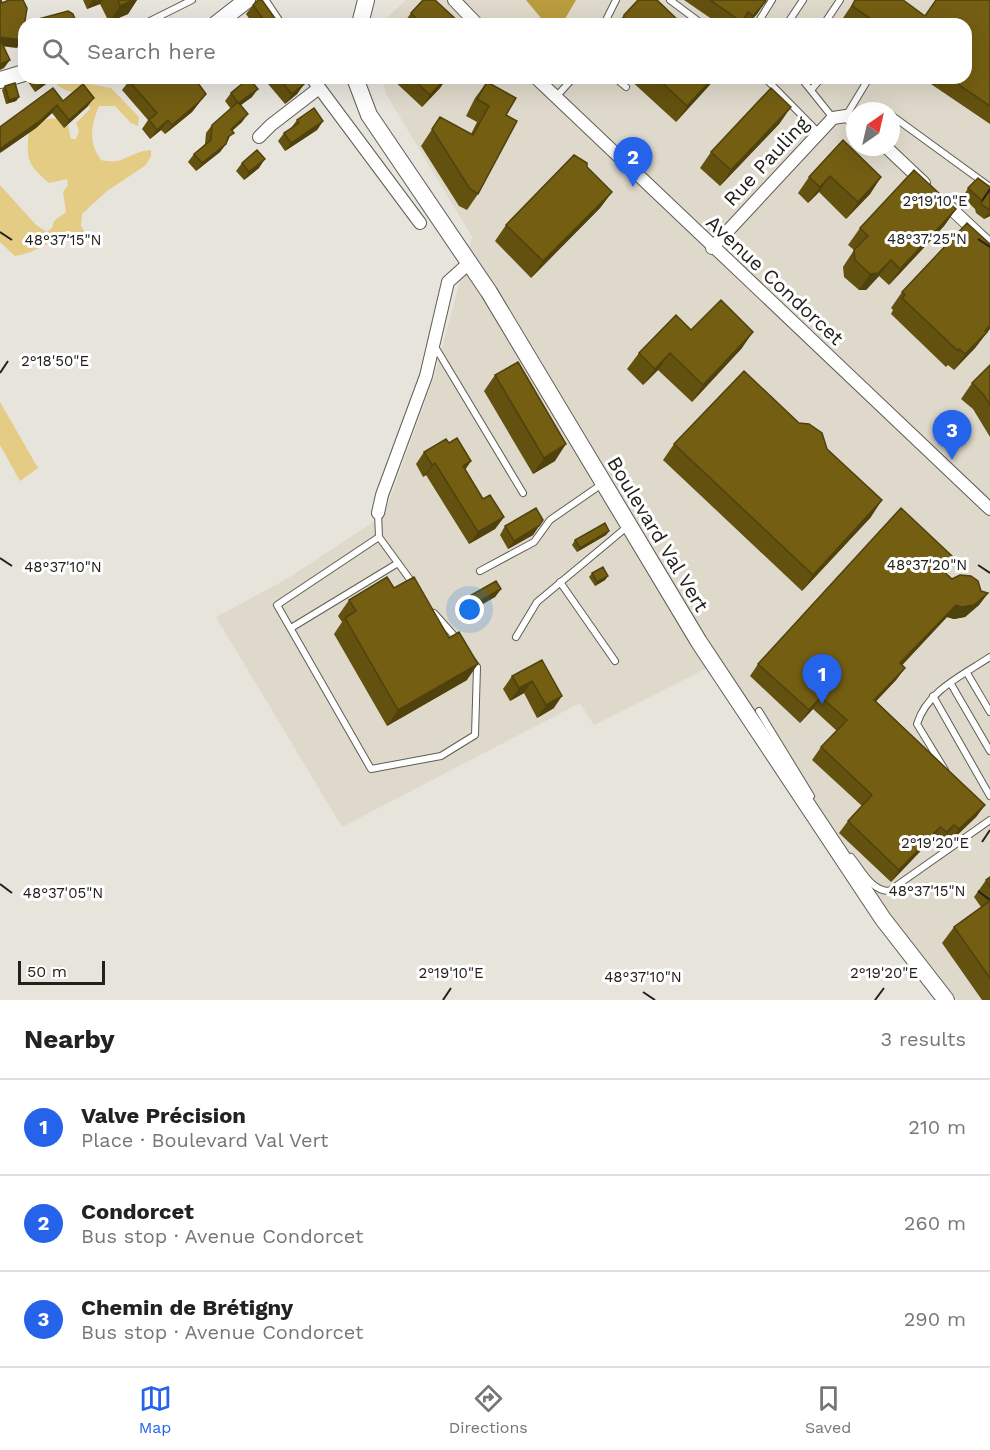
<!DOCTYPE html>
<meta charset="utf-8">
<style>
body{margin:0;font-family:"Work Sans",sans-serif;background:#f6f6f6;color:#222}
.compass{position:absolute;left:846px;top:102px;width:54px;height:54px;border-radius:50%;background:#fff;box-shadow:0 6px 24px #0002;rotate:34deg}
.scale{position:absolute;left:18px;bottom:15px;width:87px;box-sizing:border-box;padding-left:6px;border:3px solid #22211e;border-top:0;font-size:16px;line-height:21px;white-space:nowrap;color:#22211e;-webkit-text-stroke:4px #fff;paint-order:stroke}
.you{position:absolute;left:470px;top:610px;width:21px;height:21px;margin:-15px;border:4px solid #fff;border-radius:50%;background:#1a73e8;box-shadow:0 0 0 9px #1a73e833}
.badge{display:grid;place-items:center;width:39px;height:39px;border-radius:50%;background:#2563eb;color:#fff;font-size:20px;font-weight:700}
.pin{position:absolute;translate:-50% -50px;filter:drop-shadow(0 2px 3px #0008)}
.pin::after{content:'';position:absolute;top:32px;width:21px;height:18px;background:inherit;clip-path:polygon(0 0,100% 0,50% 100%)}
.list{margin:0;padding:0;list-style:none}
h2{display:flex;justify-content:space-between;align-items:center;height:78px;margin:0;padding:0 24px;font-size:26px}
h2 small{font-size:20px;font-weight:400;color:#767676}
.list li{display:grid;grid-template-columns:39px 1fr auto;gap:18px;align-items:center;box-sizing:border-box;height:96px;padding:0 24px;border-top:2px solid #e0e0e0}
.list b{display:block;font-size:22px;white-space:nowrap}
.list p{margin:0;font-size:20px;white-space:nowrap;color:#767676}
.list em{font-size:20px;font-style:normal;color:#767676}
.icon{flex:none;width:33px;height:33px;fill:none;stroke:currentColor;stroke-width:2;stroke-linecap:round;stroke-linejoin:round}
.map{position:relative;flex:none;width:990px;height:1000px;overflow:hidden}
.search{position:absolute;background:#fff;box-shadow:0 6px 24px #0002;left:18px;right:18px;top:18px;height:66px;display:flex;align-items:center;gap:15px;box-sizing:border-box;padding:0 21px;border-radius:18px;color:#767676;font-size:22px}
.sheet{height:366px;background:#fff}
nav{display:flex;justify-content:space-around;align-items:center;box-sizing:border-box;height:84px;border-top:2px solid #e0e0e0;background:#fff;font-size:16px;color:#767676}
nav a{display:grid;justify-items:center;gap:3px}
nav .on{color:#2563eb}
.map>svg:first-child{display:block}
.built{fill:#ded9ca;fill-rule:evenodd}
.green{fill:#e4cc84}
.water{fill:#ba9c3f}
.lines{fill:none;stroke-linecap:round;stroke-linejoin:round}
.service-casing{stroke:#5f5d56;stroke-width:8}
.minor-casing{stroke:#5f5d56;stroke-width:14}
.tertiary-casing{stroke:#5f5d56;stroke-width:18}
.service{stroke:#fff;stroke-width:6}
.minor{stroke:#fff;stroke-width:12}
.tertiary{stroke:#fff;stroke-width:16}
.wall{fill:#63510f}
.shaded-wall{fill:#50420d}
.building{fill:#735e12;stroke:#50420d;stroke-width:1.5}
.ticks{fill:none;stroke:#22211e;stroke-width:2}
.labels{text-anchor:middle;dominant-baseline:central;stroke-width:6;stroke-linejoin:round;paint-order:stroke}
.street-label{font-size:20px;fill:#22211e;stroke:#fff}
.ticks-label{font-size:15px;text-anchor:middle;fill:#22211e;stroke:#fff;stroke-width:6;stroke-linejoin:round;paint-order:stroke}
</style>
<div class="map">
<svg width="990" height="1000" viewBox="0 0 990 1000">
<rect width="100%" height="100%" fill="#e7e4dc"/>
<!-- built -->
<path class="built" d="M406 0H990V1000H958L879 906 719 662 594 725 580 703 342 827 216 617 285 580 384 515 434 377 472 237 386 94 383 78H966V24H380ZM855 111H891V147H855Z"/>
<!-- green -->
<path class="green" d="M57 78H74L84 83 111 88 139 117 138 126 131 123 115 106H99C91 126 88 142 101 160 124 166 130 151 151 150V156L146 165 107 191 82 214 81 226 86 234 83 239C74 241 65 238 58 240 42 245 34 253 15 256L0 242V185L36 225 47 232 52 228 54 221 66 212 63 192 68 185 67 179 49 183C27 164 26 159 29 129 43 119 50 116 67 121L71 139H76L79 131 76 123 90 109C85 91 70 95 57 85Z
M0 402 38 468 20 481 0 445Z"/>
<!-- water -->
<path class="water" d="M526 0H576L562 24H546Z"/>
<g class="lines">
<!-- service casing -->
<g class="service-casing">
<path id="service" d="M670 0 702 24
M144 24 192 0
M604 24 616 0
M757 24 772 0
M787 24 803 0
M824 24 840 0
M615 78 626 87
M765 78 819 133
M801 78 833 118
M812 89 821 78
M556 97 573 78
M891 115 990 187
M846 116 869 78
M434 345 523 493
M378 513 379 537 277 605 371 769 441 756 475 735 477 667 471 659
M379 537 414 585
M480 571 534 542 550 520 602 484
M560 582 615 661
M434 613 459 641
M291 628 398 563
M516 637 537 602 628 526
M967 673 990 712
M951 684 990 751
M933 696 990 796
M759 711 811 796
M945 770 917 724C927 691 963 675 990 657
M851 857C862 870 871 891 889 891L990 820"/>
</g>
<!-- minor casing -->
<g class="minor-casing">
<path id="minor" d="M262 0 278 24
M454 0 477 24
M312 78 420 223
M536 78 990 509
M259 137 271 125 319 88
M886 147 924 183
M943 201 990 245
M712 248 833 118 846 116 855 121
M378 513 382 495 426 376 448 282 469 263"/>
</g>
<!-- tertiary casing -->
<g class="tertiary-casing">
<path id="tertiary" d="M216 24 247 0
M360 24 366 0
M355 78 369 115 489 292 699 642 883 919 946 1000
M0 80 24 73"/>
</g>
<!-- service -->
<use href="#service" class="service"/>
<!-- minor -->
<use href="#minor" class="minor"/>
<!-- tertiary -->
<use href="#tertiary" class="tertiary"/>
</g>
<!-- wall -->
<path class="wall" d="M83 0H137L128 14 109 22 100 4 87 9Z
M684 0H764L757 14 748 24H719Z
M855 0 925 16 990 0V124L922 78H966V24H852L843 18Z
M253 5 279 24H253L246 14Z
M411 13 461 24H403Z
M624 15 682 24H617Z
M31 78H51L46 84 35 92 28 82Z
M263 78H300L304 84 297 94 285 104Z
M391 78H447L440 88 422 107Z
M628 78H716L676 122Z
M129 81H197L199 103 192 112 165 134 161 130 150 139 142 129 148 120 122 90Z
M487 82 506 115 478 194 467 210 459 206 421 146 440 117 471 134 477 122 466 116 475 98Z
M5 86 19 97 16 101 6 104 2 90Z
M231 93 252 97 240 105 242 122 232 131 228 141 220 152 196 171 188 162 194 154 205 144 206 133 212 125 231 109 225 101Z
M63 101 88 106 64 128 52 113 36 128 0 153Z
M297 120 323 121 317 130 285 151 278 141 284 133 291 128Z
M780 123 720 186 700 168 711 152Z
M843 140 881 177 870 194 846 219 819 192 808 203 798 193 809 177Z
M242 163 259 168 244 180 236 171Z
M587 167 612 192 600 208 531 278 495 241 506 225Z
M990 187V216L984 219 976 213 975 209 963 197 968 188Z
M956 209 944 226 889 285 879 276 866 290H859L844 277 843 267 854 250 848 245 860 228Z
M902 292 986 333 975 348 954 370 948 365 946 367 891 314 893 310 891 308Z
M691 330 742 348 692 402 658 370 643 385 627 369 639 353Z
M990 365V437L973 409 961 399 972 383Z
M495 375 555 461 533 474 484 391Z
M449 443 471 461 465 469 483 499 504 517 495 529 469 544 426 475 423 477 416 464 424 452Z
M674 444 871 517 802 591 663 460Z
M543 520 533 535 508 549 500 535 505 526Z
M609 531 606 535 577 552 572 545 575 540Z
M952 556 942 570 952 579 981 591 988 593 979 605 965 617 954 619 947 617 902 665 905 668 896 680 876 701 985 805 976 817 950 842 945 837 938 845 932 839 891 882 839 833 848 821 862 806 812 760 821 747 837 731 813 709 800 723 750 676 758 664Z
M592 573 608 576 605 580 595 586 589 577Z
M394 588 449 638 467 680 387 726 334 634 342 622 338 616 349 600Z
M501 589 495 597 465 614 461 606 466 598Z
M542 660 554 708 537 718 524 693 510 701 503 689 512 676Z
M990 877V1000H982L942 943 954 927 981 907 974 897 986 880Z"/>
<!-- shaded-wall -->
<path class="shaded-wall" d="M93 0H103L100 4 87 9Z
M133 0H137L128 14 109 22 120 6Z
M766 1 757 14 748 24 753 16Z
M0 37 22 40 17 48 0 46Z
M10 60 4 68 0 70V64Z
M50 78H51L46 84 35 92 41 84Z
M447 78 440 88 422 107 430 95Z
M713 78H716L676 122 687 106Z
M304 84 297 94 285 104 292 94Z
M258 89 252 97 233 111 238 103Z
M206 94 192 112 165 134 172 125Z
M19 97 16 101 6 104 9 100Z
M94 98 88 106 64 128 69 120Z
M57 105 52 113 36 128 0 153V149Z
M791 107 780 123 720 186 731 170Z
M248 114 242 122 225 137 231 129Z
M168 120 161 130 150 139 157 130Z
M323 121 317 130 285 151 291 143Z
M226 144 220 152 196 171 202 163Z
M265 159 259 168 244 180 249 172Z
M830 176 819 192 808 203 820 187Z
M881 177 870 194 846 219 858 202Z
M612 192 600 208 531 278 543 261Z
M956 209 944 226 889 285 900 269Z
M990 211V216L984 219Z
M891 260 879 276 866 290H859L870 274Z
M990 325V329L975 348 954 370 965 354Z
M753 332 742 348 692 402 703 385Z
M670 353 658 370 643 385 655 369Z
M566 444 555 461 533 474 544 458Z
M471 461 463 473V466Z
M435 463 426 475 423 477 432 465Z
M882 500 871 517 802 591 813 575Z
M504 517 495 529 469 544 478 532Z
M539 526 533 535 508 549 514 541Z
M609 531 606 535 577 552 580 548Z
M952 556 944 568 931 580 940 568Z
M608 576 605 580 595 586 597 582Z
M501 589 495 597 465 614 471 606Z
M988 593 979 605 965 617 954 619 947 617 892 676 900 663 956 605Z
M478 664 467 680 387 726 398 710Z
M905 668 896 680 866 712 874 700Z
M532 681 524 693 510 701 519 688Z
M562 696 554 708 537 718 546 705Z
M821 697 813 709 800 723 809 710Z
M985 805 976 817 950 842 959 829Z
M954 825 945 837 938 845 947 832Z
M940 827 932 839 891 882 899 870Z"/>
<!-- building -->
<path class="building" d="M0 0H1L2 3 9 0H23L27 8 22 40 0 37Z
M118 0H133L120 6Z
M258 0H262L279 24H264L266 23 253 5Z
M423 0H435L461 24H435L430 19 425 24H422L411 13Z
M638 0H657L682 24H623L624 15Z
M710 0H764L766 1 753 16 748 12 742 22Z
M855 0H903L925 16 936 0H990V106L949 78H966V24H879L852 6Z
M68 11 73 14 77 24H32L31 21Z
M0 39 10 60 0 64Z
M36 78H50L41 84Z
M138 78H196L195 79 206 94 199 102 172 125 168 120 157 130 149 120 157 113 129 81Z
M249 78 258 89 238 103 231 93Z
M278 78H300L304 84 292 94Z
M412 78H446L430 95Z
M657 78H713L687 106Z
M487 82 516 98 506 115 517 121 478 194 470 189 432 129 440 117 473 135 489 106 477 99Z
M15 83 19 97 9 100 5 86Z
M83 84 94 98 69 120 57 105 41 120 0 149V127L53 88 63 101Z
M771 88 791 107 731 170 711 152Z
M238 102 248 114 231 129 234 133 228 137 226 144 202 163 194 154 211 140 212 125Z
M314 108 323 121 291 143 284 133 299 123 297 120Z
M843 140 881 177 858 202 830 176 820 187 809 177Z
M257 150 265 159 249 172 242 163Z
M574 155 587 163V167L612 192 543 261 506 225Z
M914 170 956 209 900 269 891 260 878 273 870 274 855 260 854 250 868 236 860 228Z
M978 178 990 187V210L982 205 981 200 968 188Z
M967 223 990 244V325L985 331 987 332 965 354 959 349 958 351 902 298 905 295 902 292Z
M721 300 753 332 703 385 670 353 655 369 639 353 676 315 691 330Z
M518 362 566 444 544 458 495 375Z
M990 365V405L983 394 972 383Z
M744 371 799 423 809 424 822 433 827 449 882 500 813 575 674 444Z
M457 438 471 461 463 466 483 499 490 495 504 517 478 532 435 463 432 465 424 452 446 439 449 443Z
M536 508 543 520 539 526 514 541 505 526Z
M901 508 952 556 940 568 952 579 960 575 971 576 978 581 981 591 988 593 974 605 962 607 956 605 900 663 905 668 874 700 985 805 959 829 954 825 947 832 940 827 899 870 848 821 872 795 821 747 847 720 821 697 809 710 758 664Z
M605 523 609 531 580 548 575 540Z
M603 567 608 576 597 582 592 573Z
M387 577 394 588 414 577 449 638 459 632 478 664 398 710 345 618 356 611 349 600Z
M496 581 501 589 471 606 466 598Z
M542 660 562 696 546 705 532 681 519 688 512 676Z
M990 877V887L986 880Z
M990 901V978L954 927Z"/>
<!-- ticks -->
<path class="ticks" d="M982 201 990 189M0 232 12 240M978 239 990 247M0 373 8 361M0 558 12 566M978 565 990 573M982 842 990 830M0 884 12 893M978 891 990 900M643 992 655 1000M443 1000 451 988M875 1000 884 988"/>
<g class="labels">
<!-- street labels -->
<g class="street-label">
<text transform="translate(766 161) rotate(-47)">Rue Pauling</text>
<text transform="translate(775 280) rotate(43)">Avenue Condorcet</text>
<text transform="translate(658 534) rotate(59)">Boulevard Val Vert</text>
</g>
</g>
<g class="ticks-label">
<text x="935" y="206">2°19'10"E</text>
<text x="927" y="244">48°37'25"N</text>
<text x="63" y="245">48°37'15"N</text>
<text x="55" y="366">2°18'50"E</text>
<text x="927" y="570">48°37'20"N</text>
<text x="63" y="572">48°37'10"N</text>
<text x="935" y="848">2°19'20"E</text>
<text x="927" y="896">48°37'15"N</text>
<text x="63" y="898">48°37'05"N</text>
<text x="451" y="978">2°19'10"E</text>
<text x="884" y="978">2°19'20"E</text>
<text x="643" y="982">48°37'10"N</text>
</g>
</svg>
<svg class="compass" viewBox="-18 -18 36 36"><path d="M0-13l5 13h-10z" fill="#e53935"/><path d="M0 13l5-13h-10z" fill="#767676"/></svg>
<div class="scale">50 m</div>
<div class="you"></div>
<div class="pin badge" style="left:822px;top:704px">1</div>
<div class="pin badge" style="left:633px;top:187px">2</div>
<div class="pin badge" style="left:952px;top:460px">3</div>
<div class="search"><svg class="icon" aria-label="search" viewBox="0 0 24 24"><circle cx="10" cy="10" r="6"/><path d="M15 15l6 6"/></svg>Search here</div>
</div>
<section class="sheet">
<h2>Nearby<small>3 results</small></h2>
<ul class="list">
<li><span class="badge">1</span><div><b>Valve Précision</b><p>Place · Boulevard Val Vert</p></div><em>210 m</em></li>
<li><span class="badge">2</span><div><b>Condorcet</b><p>Bus stop · Avenue Condorcet</p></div><em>260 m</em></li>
<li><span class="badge">3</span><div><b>Chemin de Brétigny</b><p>Bus stop · Avenue Condorcet</p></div><em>290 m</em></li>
</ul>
</section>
<nav>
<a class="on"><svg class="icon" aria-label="map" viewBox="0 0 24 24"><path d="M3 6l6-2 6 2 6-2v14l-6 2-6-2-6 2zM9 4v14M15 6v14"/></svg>Map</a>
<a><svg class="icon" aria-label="directions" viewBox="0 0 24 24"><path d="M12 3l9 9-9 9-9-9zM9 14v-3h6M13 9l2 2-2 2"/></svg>Directions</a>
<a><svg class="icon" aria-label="saved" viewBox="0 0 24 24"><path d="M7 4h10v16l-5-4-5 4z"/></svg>Saved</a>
</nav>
